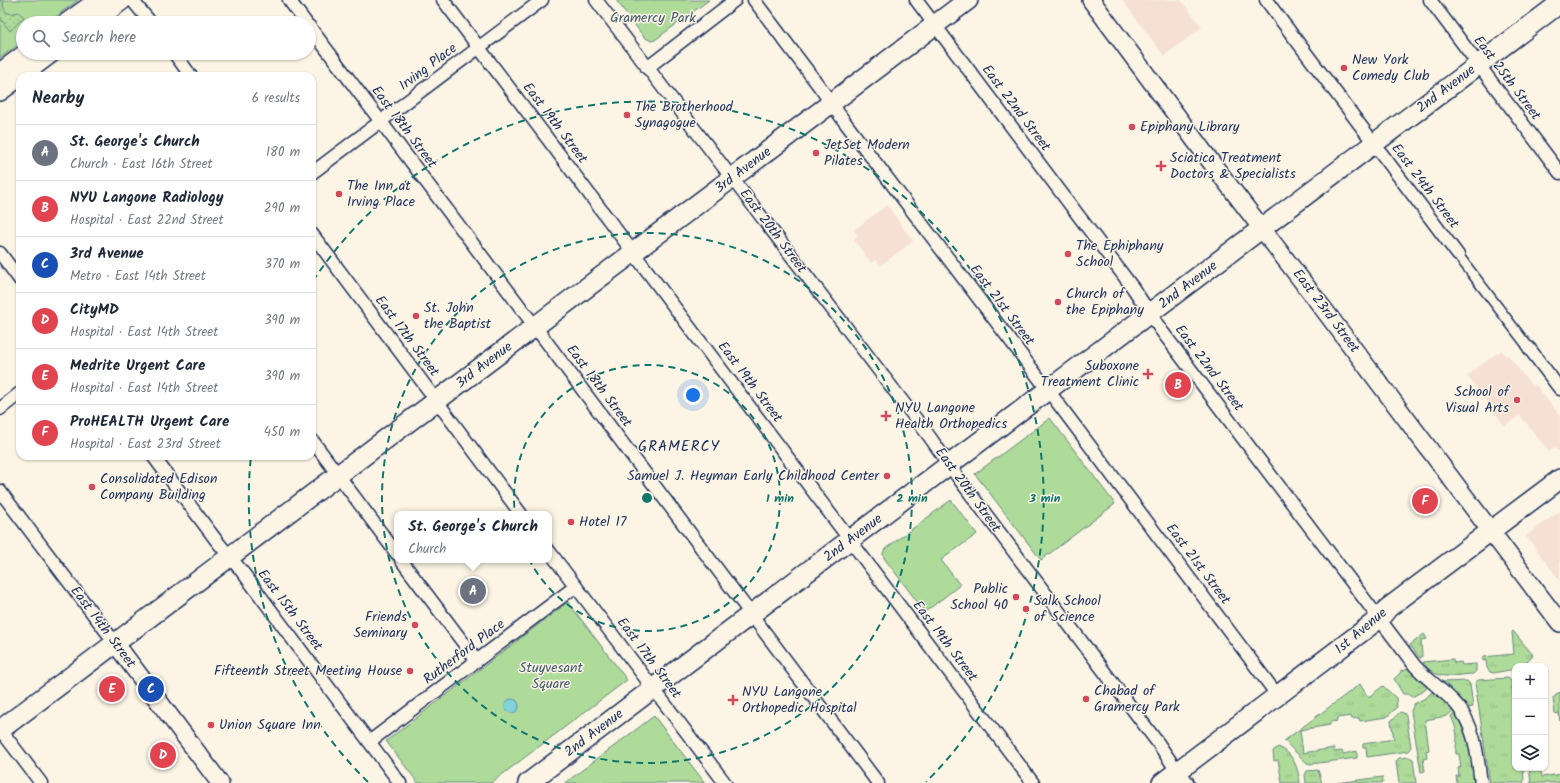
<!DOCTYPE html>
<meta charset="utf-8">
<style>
body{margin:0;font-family:Kalam,sans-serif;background:#f6f6f7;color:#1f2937}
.controls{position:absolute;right:12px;bottom:12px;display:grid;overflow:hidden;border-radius:8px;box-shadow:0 1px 3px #0004}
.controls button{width:36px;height:36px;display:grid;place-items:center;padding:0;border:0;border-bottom:1px solid #e0e1e3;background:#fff;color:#1f2937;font:20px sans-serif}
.you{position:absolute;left:693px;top:395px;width:14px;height:14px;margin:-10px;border:3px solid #fff;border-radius:50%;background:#1a73e8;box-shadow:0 0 0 6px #1a73e833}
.badge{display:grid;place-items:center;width:26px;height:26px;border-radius:50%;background:#2563eb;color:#fff;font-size:13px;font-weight:700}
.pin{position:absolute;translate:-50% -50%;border:2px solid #fff;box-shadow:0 1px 4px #0006}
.popup{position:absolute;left:394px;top:511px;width:158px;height:52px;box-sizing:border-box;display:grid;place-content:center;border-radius:8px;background:#fff;filter:drop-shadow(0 1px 3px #0005);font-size:13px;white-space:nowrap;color:#747a83}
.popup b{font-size:15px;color:#1f2937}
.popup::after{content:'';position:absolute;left:50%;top:100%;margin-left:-8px;border:8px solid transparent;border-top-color:#fff}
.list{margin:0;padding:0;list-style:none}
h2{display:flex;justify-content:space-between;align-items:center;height:52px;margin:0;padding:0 16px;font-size:17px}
h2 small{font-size:13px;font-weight:400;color:#747a83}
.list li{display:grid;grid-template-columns:26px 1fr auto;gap:12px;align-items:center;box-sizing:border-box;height:56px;padding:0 16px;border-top:1px solid #e0e1e3}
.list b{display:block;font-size:15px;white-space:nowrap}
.list p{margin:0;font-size:13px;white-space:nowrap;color:#747a83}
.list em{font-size:13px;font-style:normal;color:#747a83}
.icon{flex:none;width:22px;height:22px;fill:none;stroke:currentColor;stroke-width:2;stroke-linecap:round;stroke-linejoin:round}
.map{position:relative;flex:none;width:1560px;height:783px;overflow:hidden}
.search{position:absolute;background:#fff;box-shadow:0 1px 3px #0004;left:16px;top:16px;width:300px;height:44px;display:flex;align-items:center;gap:10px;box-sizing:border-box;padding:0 14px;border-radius:22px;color:#747a83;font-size:15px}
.panel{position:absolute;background:#fff;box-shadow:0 1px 3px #0004;left:16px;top:72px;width:300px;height:388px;border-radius:12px}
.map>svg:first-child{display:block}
.built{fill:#f6e0d3}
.grass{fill:url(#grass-tufts);stroke:#64857c}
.park{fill:#aedb9a;stroke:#64857c}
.garden{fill:url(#garden-dots);stroke:#64857c}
.water{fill:#82d3d9;stroke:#5991a8}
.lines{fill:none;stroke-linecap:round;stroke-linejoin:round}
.pedestrian-casing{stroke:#1b2f5e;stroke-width:12}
.minor-casing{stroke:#1b2f5e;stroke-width:15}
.tertiary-casing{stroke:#1b2f5e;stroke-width:18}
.secondary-casing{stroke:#1b2f5e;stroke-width:20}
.primary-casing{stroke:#1b2f5e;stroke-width:22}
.pedestrian{stroke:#fcf5e5;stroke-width:9}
.minor{stroke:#fcf5e5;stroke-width:12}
.tertiary{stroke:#fcf5e5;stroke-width:15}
.secondary{stroke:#fcf5e5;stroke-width:17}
.primary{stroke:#fcf5e5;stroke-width:19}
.ring{fill:none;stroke:#0f766e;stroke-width:2;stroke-dasharray:7 5}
.poi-dot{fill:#d1495b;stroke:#fcf5e5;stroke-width:1.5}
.labels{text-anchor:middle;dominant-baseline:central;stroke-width:3;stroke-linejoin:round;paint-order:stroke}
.park-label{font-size:14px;fill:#405a6d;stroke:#fcf5e5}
.poi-label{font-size:14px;fill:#1b2f5e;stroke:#fcf5e5;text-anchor:start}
.street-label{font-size:14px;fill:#1b2f5e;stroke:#fcf5e5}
.neighbourhood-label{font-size:15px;letter-spacing:1px;fill:#1b2f5e;stroke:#fcf5e5}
.centre{fill:#0f766e;stroke:#fcf5e5;stroke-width:2}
.ring-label{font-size:12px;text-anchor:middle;font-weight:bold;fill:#0f766e;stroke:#fcf5e5;stroke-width:3;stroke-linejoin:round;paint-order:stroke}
</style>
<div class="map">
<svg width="1560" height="783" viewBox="0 0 1560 783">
<defs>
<pattern id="grass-tufts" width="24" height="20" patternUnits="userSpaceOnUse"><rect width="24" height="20" fill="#aedb9a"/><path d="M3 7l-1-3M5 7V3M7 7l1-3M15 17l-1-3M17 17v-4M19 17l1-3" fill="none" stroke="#95bc87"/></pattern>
<pattern id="garden-dots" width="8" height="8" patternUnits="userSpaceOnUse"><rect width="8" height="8" fill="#aedb9a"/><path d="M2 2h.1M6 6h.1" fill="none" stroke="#95bc87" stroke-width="1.8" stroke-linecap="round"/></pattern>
</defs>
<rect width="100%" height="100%" fill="#fcf5e5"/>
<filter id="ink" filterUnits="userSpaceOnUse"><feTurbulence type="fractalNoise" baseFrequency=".025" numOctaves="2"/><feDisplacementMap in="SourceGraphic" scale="8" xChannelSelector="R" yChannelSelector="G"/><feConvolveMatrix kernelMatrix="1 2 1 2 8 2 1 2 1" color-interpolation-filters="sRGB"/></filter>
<g filter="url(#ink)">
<!-- built -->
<path class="built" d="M1122 0H1181L1202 27 1164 56Z
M887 205 913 241 880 266 876 260 871 263 854 240 858 236 854 230Z
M1501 350 1506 356 1508 355 1532 386 1535 384 1560 416V449L1557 451 1555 448 1549 452 1520 415 1505 426 1467 376Z
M1560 511V581L1526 536Z"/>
<!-- grass -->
<path class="grass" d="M1513 631 1533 655 1522 666H1515V669L1493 673 1490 672 1487 668 1486 660 1483 661V657L1514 654 1512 632Z
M1424 634 1427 639 1421 640 1422 657 1420 658 1410 645Z
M1453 659 1454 663 1461 662 1462 665 1476 664V671L1473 674C1451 675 1437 682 1423 662Z
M1409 668 1427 687 1425 690 1412 697 1407 694H1403L1394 679 1401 672V670L1404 671Z
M1508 678 1511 681 1515 713V768H1523L1524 781 1523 783H1490L1475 683 1478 680Z
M1467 681 1470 684 1473 707 1469 708 1462 700 1444 685 1443 682Z
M1360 684 1367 696H1370L1383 686 1396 698 1397 707 1387 717 1360 721 1359 718 1352 719 1351 716 1337 718V721L1330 722V725L1300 730 1303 753 1334 748V752L1342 751 1343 754 1357 751V758L1311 764 1307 763 1284 741Z
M1432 692 1454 710 1447 716 1425 720 1429 750 1426 751 1427 758 1423 759 1425 771 1421 772 1411 711 1414 704 1427 697Z
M1559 692 1560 693V721L1559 713 1555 714 1553 698Z
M1400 712 1404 713 1406 716 1411 747 1408 751 1367 757 1366 747H1363V744L1394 739 1391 721Z
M1455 713C1470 733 1472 758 1476 783H1457L1456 776H1459L1458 768 1461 767 1459 754H1456C1455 748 1457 744 1457 738 1457 730 1454 723 1451 716Z
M1278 747C1293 752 1298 768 1300 783H1282L1278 760 1274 761 1273 751Z
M1409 757 1413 759 1416 783H1399L1396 762 1399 758Z
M1529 768H1540L1542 777 1560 774V783H1531Z
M1318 770 1322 783H1306L1305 775 1307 771Z"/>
<!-- park -->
<path class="park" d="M0 0H78L47 23H23V41L0 58Z
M616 0H709L655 40 651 41 644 37Z
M1050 418 1115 504 1041 560 975 474Z
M951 500 977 534 941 560 960 585 925 612 884 558 883 553 885 549Z
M568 602 627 680 491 783H418L386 741Z
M654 716 705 783H565Z
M1382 777 1383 783H1337Z"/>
<!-- garden -->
<path class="garden" d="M0 0H4L3 6 6 12 11 14 18 12 24 17 10 31 0 18Z"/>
<!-- water -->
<path class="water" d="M505 706a7 7 0 1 1 14 0a7 7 0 1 1-14 0Z"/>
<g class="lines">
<!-- pedestrian casing -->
<g class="pedestrian-casing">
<path id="pedestrian" d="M1458 255 1529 348"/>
</g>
<!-- minor casing -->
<g class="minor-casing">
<path id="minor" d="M132 0 151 23
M289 0 306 23
M443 0 1033 783
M596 0 929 436 960 480 1158 743 1177 771
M754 0 819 86 844 121 1060 406 1278 696
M916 0 1133 288 1161 330 1415 666C1428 680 1444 691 1456 704 1476 727 1477 755 1481 783
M1266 0 1458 255
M1430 0 1560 173
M309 26 878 783
M174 53 191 76
M647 68 735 0
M312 173 542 0
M312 234 521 514
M0 253 20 280
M1529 348 1560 389
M0 409 20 393
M312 440 397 554
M153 456 216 540 244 574 400 783
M0 491 115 643
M549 551 725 783
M401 560 477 661
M0 729 41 783
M369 742 576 586"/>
</g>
<!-- tertiary casing -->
<g class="tertiary-casing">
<path id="tertiary" d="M1177 771 1186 783"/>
</g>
<!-- secondary casing -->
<g class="secondary-casing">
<path id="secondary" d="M1091 0 1214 166 1322 307 1560 623
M115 643 220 783"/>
</g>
<!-- primary casing -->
<g class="primary-casing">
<path id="primary" d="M67 23 99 0
M91 23 122 0
M0 73 27 53
M0 91 51 53
M0 730 968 0
M528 783 1560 3
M1162 783 1380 618 1388 608 1560 479"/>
</g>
<!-- pedestrian -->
<use href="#pedestrian" class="pedestrian"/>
<!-- minor -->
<use href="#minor" class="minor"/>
<!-- tertiary -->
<use href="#tertiary" class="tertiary"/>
<!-- secondary -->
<use href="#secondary" class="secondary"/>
<!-- primary -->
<use href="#primary" class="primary"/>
</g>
</g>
<!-- distance rings -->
<g class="ring">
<circle cx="647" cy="498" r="133"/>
<circle cx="647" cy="498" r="265"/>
<path d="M368 782A398 398 0 0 1 251 456M313 281A398 398 0 1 1 926 782"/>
</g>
<!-- markers -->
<g class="poi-dot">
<circle cx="1344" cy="68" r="4"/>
<circle cx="627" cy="115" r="4"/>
<circle cx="1132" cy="127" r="4"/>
<circle cx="816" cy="153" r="4"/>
<path d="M1159 160h4v4h4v4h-4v4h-4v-4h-4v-4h4z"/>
<circle cx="339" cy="194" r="4"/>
<circle cx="1068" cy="254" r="4"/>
<circle cx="1058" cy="302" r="4"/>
<circle cx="416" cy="316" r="4"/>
<path d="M1146 368h4v4h4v4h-4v4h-4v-4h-4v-4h4z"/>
<circle cx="1517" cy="400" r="4"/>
<path d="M884 410h4v4h4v4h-4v4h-4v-4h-4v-4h4z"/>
<circle cx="887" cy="476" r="4"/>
<circle cx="92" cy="487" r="4"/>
<circle cx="571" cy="522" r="4"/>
<circle cx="1016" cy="597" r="4"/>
<circle cx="1026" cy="609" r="4"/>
<circle cx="415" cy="625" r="4"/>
<circle cx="410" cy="671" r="4"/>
<circle cx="1086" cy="699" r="4"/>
<path d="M731 694h4v4h4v4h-4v4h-4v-4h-4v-4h4z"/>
<circle cx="211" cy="725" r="4"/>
</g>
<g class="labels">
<!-- park labels -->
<g class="park-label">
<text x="653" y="18">Gramercy Park</text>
<text x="551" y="668">Stuyvesant<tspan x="551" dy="16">Square</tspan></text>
</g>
<!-- poi labels -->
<g class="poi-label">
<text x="1352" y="60">New York<tspan x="1352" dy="16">Comedy Club</tspan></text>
<text x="635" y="107">The Brotherhood<tspan x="635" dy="16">Synagogue</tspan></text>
<text x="1140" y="127">Epiphany Library</text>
<text x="824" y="145">JetSet Modern<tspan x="824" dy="16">Pilates</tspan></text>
<text x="1170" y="158">Sciatica Treatment<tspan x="1170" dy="16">Doctors &amp; Specialists</tspan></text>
<text x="347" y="186">The Inn at<tspan x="347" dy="16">Irving Place</tspan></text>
<text x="1076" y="246">The Ephiphany<tspan x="1076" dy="16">School</tspan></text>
<text x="1066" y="294">Church of<tspan x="1066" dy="16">the Epiphany</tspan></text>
<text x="424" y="308">St. John<tspan x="424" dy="16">the Baptist</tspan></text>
<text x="1139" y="366" text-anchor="end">Suboxone<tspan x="1139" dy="16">Treatment Clinic</tspan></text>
<text x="1509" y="392" text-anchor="end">School of<tspan x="1509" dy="16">Visual Arts</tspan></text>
<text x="895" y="408">NYU Langone<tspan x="895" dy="16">Health Orthopedics</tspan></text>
<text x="879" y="476" text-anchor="end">Samuel J. Heyman Early Childhood Center</text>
<text x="100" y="479">Consolidated Edison<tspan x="100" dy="16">Company Building</tspan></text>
<text x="579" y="522">Hotel 17</text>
<text x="1008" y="589" text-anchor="end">Public<tspan x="1008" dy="16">School 40</tspan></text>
<text x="1034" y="601">Salk School<tspan x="1034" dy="16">of Science</tspan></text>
<text x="407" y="617" text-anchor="end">Friends<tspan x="407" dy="16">Seminary</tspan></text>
<text x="402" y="671" text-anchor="end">Fifteenth Street Meeting House</text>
<text x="1094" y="691">Chabad of<tspan x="1094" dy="16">Gramercy Park</tspan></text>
<text x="742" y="692">NYU Langone<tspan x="742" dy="16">Orthopedic Hospital</tspan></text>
<text x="219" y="725">Union Square Inn</text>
</g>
<!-- street labels -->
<g class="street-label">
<text transform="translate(428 67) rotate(-37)">Irving Place</text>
<text transform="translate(1507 78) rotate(53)">East 25th Street</text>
<text transform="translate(1446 89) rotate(-37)">2nd Avenue</text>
<text transform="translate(1016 108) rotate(53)">East 22nd Street</text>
<text transform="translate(555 123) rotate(53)">East 19th Street</text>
<text transform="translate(404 127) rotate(53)">East 18th Street</text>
<text transform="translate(743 170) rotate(-37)">3rd Avenue</text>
<text transform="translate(1425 186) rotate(53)">East 24th Street</text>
<text transform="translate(773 231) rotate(53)">East 20th Street</text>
<text transform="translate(1188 285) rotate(-37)">2nd Avenue</text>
<text transform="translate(1002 305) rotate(53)">East 21st Street</text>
<text transform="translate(1326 311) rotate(53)">East 23rd Street</text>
<text transform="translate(407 336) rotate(53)">East 17th Street</text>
<text transform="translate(484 365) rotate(-37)">3rd Avenue</text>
<text transform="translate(1209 368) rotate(53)">East 22nd Street</text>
<text transform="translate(750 382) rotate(53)">East 19th Street</text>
<text transform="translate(599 386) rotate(53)">East 18th Street</text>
<text transform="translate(968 490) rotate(54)">East 20th Street</text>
<text transform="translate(853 538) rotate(-37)">2nd Avenue</text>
<text transform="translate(1198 564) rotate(53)">East 21st Street</text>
<text transform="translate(290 610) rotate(53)">East 15th Street</text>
<text transform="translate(103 627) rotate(53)">East 14th Street</text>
<text transform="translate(1361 631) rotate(-40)">1st Avenue</text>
<text transform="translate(945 641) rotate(53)">East 19th Street</text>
<text transform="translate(464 652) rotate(-37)">Rutherford Place</text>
<text transform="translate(649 658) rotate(53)">East 17th Street</text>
<text transform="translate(594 733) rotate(-37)">2nd Avenue</text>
</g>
<!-- neighbourhood labels -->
<g class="neighbourhood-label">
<text x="679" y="447">GRAMERCY</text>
</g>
</g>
<circle cx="647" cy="498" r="6" class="centre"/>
<g class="ring-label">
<text x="780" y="502">1 min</text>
<text x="912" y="502">2 min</text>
<text x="1045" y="502">3 min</text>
</g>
</svg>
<div class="controls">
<button>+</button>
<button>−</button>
<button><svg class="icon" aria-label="layers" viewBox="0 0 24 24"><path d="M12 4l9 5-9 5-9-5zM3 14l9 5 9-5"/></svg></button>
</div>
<div class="you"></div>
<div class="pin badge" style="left:473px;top:591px;background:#6b7280">A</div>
<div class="popup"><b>St. George's Church</b>Church</div>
<div class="pin badge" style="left:1178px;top:385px;background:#e0444e">B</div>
<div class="pin badge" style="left:151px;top:689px;background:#1a4fb4">C</div>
<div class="pin badge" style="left:163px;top:755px;background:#e0444e">D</div>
<div class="pin badge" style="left:112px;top:689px;background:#e0444e">E</div>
<div class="pin badge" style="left:1425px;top:501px;background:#e0444e">F</div>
<div class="search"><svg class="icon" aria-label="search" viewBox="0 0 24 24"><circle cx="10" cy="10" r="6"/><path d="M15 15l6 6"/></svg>Search here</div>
<section class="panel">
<h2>Nearby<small>6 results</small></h2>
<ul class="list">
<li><span class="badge" style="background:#6b7280">A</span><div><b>St. George's Church</b><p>Church · East 16th Street</p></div><em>180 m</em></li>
<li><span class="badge" style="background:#e0444e">B</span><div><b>NYU Langone Radiology</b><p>Hospital · East 22nd Street</p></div><em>290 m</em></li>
<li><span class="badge" style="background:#1a4fb4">C</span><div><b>3rd Avenue</b><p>Metro · East 14th Street</p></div><em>370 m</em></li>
<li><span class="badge" style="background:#e0444e">D</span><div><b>CityMD</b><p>Hospital · East 14th Street</p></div><em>390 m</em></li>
<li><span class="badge" style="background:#e0444e">E</span><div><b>Medrite Urgent Care</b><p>Hospital · East 14th Street</p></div><em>390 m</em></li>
<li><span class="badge" style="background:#e0444e">F</span><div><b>ProHEALTH Urgent Care</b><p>Hospital · East 23rd Street</p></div><em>450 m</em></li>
</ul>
</section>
</div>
